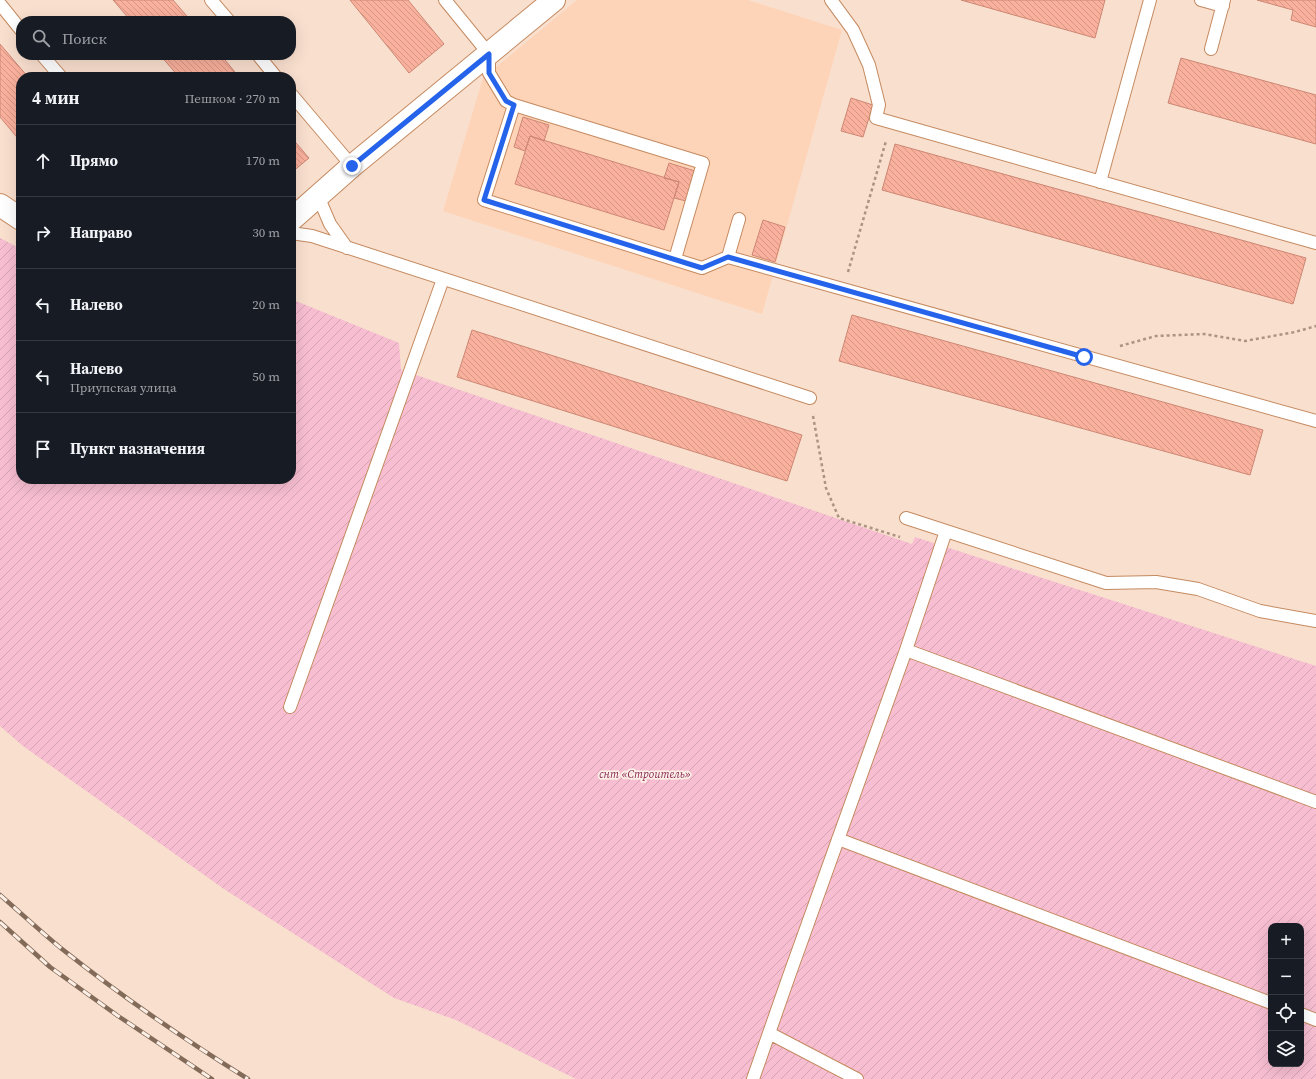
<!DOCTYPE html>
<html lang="ru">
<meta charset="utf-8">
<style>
body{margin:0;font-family:"Source Serif 4",serif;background:#242831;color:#f1f3f6}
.controls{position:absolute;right:12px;bottom:12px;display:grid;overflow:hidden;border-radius:8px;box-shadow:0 4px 16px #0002}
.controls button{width:36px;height:36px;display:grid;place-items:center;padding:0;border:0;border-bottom:1px solid #363941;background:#171b24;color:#f1f3f6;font:20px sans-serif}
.stop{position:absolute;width:12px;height:12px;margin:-9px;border:3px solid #2563eb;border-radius:50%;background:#fff}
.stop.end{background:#2563eb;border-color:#fff;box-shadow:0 1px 4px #0008}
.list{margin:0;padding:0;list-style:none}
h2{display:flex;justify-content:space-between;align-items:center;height:52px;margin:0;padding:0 16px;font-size:17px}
h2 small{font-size:13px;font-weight:400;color:#9ea1a6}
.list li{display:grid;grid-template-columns:26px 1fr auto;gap:12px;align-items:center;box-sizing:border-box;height:72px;padding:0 16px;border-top:1px solid #363941}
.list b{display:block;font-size:15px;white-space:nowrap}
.list p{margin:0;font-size:13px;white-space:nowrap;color:#9ea1a6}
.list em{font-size:13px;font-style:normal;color:#9ea1a6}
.icon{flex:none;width:22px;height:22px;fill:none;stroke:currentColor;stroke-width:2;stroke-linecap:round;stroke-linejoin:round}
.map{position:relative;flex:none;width:1316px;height:1079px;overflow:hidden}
.search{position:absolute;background:#171b24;box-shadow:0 4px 16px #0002;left:16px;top:16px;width:280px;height:44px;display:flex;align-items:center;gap:10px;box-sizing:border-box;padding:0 14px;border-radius:16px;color:#9ea1a6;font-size:15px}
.panel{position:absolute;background:#171b24;box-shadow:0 4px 16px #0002;left:16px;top:72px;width:280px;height:412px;border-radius:16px}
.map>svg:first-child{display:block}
.built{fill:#fed4b8}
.garden{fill:url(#garden-furrows);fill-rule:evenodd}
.building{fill:url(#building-back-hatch);stroke:#cd8774}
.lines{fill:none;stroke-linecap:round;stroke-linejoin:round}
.service-casing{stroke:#c58a60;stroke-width:14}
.minor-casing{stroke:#c58a60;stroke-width:24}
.path{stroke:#ac9382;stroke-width:2.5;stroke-dasharray:3 3;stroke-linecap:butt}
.service{stroke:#fff;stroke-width:12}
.minor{stroke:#fff;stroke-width:22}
.rail-casing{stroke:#836b59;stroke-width:4.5}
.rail{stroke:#fcefe6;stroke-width:3;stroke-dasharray:9;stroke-linecap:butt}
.route{stroke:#2563eb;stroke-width:5}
.labels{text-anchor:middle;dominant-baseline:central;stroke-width:3.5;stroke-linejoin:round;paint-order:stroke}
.park-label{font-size:11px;font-style:italic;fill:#882553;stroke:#fcefe6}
</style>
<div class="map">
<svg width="1316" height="1079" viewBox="0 0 1316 1079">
<defs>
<pattern id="garden-furrows" width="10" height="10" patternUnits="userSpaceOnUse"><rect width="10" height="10" fill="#f7bed1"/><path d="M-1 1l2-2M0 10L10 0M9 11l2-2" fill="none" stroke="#d5a3b3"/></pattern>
<pattern id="building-back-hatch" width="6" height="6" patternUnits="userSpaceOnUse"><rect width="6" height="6" fill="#f9b09c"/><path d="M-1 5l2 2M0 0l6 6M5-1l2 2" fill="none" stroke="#d69786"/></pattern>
</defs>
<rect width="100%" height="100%" fill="#f9dfce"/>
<!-- built -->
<path class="built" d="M577 0H748L842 30 762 314 443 211 483 78Z"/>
<!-- garden -->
<path class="garden" d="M0 238 21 249V479H291V299L399 343 401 370 416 375 912 544 915 537 1316 666V1079H576L456 1020 394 998 224 889 23 746 0 726ZM1271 926H1301V1064H1271Z"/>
<!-- building -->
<path class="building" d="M113 0H173L191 21H131Z
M350 0H408L444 44 409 73Z
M961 0H1105L1095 38Z
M1257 0H1316V27L1291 20 1293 10Z
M0 44 28 77H21V142L0 117Z
M160 55H221L239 77H179Z
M1181 58 1316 95V144L1168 103Z
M851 98 873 105 863 137 841 131Z
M523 117 549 125 544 141 530 136 525 151 514 147Z
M530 136 679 182 664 230 515 184Z
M291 137 309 158 291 173Z
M895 144 1306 258 1293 304 882 190Z
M669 163 695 171 686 201 674 198 679 182 664 178Z
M763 220 785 227 775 262 752 255Z
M852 315 1263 430 1250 475 839 361Z
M472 330 802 435 787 481 457 377Z"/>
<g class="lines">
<!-- service casing -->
<g class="service-casing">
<path id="service" d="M211 0 229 21
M445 0 489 54V73L506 101 514 105 484 200 702 268 728 257 739 219
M831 0 853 30 869 65 879 105 876 118 1316 243
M1201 0 1223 6
M0 4 21 30
M1211 49 1224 0
M42 55 61 77
M258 55 276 77
M291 94 352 166
M514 105 703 163 675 259
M1100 182 1150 0
M318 196 330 224 347 248
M291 233 312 236 810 398
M728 257 1316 421
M906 518 1106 583 1156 582 1198 589 1260 611 1316 621
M906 650 1316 802
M290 707 443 279
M838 839 1271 1003
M1301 1014 1316 1020
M769 1033 857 1079
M753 1079 789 976 906 650 946 531"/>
</g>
<!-- minor casing -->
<g class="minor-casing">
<path id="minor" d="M0 205 21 219
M291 220 352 166 554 0"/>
</g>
<!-- path -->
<path class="path" d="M848 272 886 141
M1120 346 1156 336 1204 334 1245 341 1295 332 1316 326
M813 416 826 488 839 518 900 537"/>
<!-- service -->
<use href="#service" class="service"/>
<!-- minor -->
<use href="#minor" class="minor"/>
<!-- rail casing -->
<g class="rail-casing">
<path id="rail" d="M0 895C21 913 41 932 62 949 121 996 184 1039 248 1079
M0 922 50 967 118 1016 212 1079"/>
</g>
<!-- rail -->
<use href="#rail" class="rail"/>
</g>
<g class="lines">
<!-- route -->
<path class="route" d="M352 166 489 54V73L506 101 514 105 484 200 702 268 728 257 1084 357"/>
</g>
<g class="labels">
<!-- park labels -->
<g class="park-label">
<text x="645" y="774">снт «Строитель»</text>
</g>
</g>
</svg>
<div class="controls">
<button>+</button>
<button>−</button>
<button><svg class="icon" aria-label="locate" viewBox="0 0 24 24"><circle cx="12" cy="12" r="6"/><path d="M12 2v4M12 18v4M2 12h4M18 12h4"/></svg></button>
<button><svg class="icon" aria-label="layers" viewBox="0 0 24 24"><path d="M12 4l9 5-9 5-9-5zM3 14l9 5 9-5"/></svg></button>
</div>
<div class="stop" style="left:1084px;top:357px"></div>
<div class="stop end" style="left:352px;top:166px"></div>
<div class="search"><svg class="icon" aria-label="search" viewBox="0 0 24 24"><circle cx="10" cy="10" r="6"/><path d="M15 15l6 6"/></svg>Поиск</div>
<section class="panel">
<h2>4 мин<small>Пешком · 270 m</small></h2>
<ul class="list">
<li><svg class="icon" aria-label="ahead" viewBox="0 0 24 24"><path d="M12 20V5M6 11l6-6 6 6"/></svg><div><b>Прямо</b></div><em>170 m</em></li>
<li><svg class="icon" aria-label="right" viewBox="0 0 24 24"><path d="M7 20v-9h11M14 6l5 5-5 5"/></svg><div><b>Направо</b></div><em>30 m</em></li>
<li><svg class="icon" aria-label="left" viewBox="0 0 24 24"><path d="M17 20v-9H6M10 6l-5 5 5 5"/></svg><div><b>Налево</b></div><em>20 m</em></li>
<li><svg class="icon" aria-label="left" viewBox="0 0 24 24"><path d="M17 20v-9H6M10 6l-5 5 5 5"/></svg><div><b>Налево</b><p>Приупская улица</p></div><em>50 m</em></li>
<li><svg class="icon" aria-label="arrive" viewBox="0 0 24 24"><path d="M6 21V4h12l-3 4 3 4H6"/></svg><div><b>Пункт назначения</b></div></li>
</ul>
</section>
</div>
